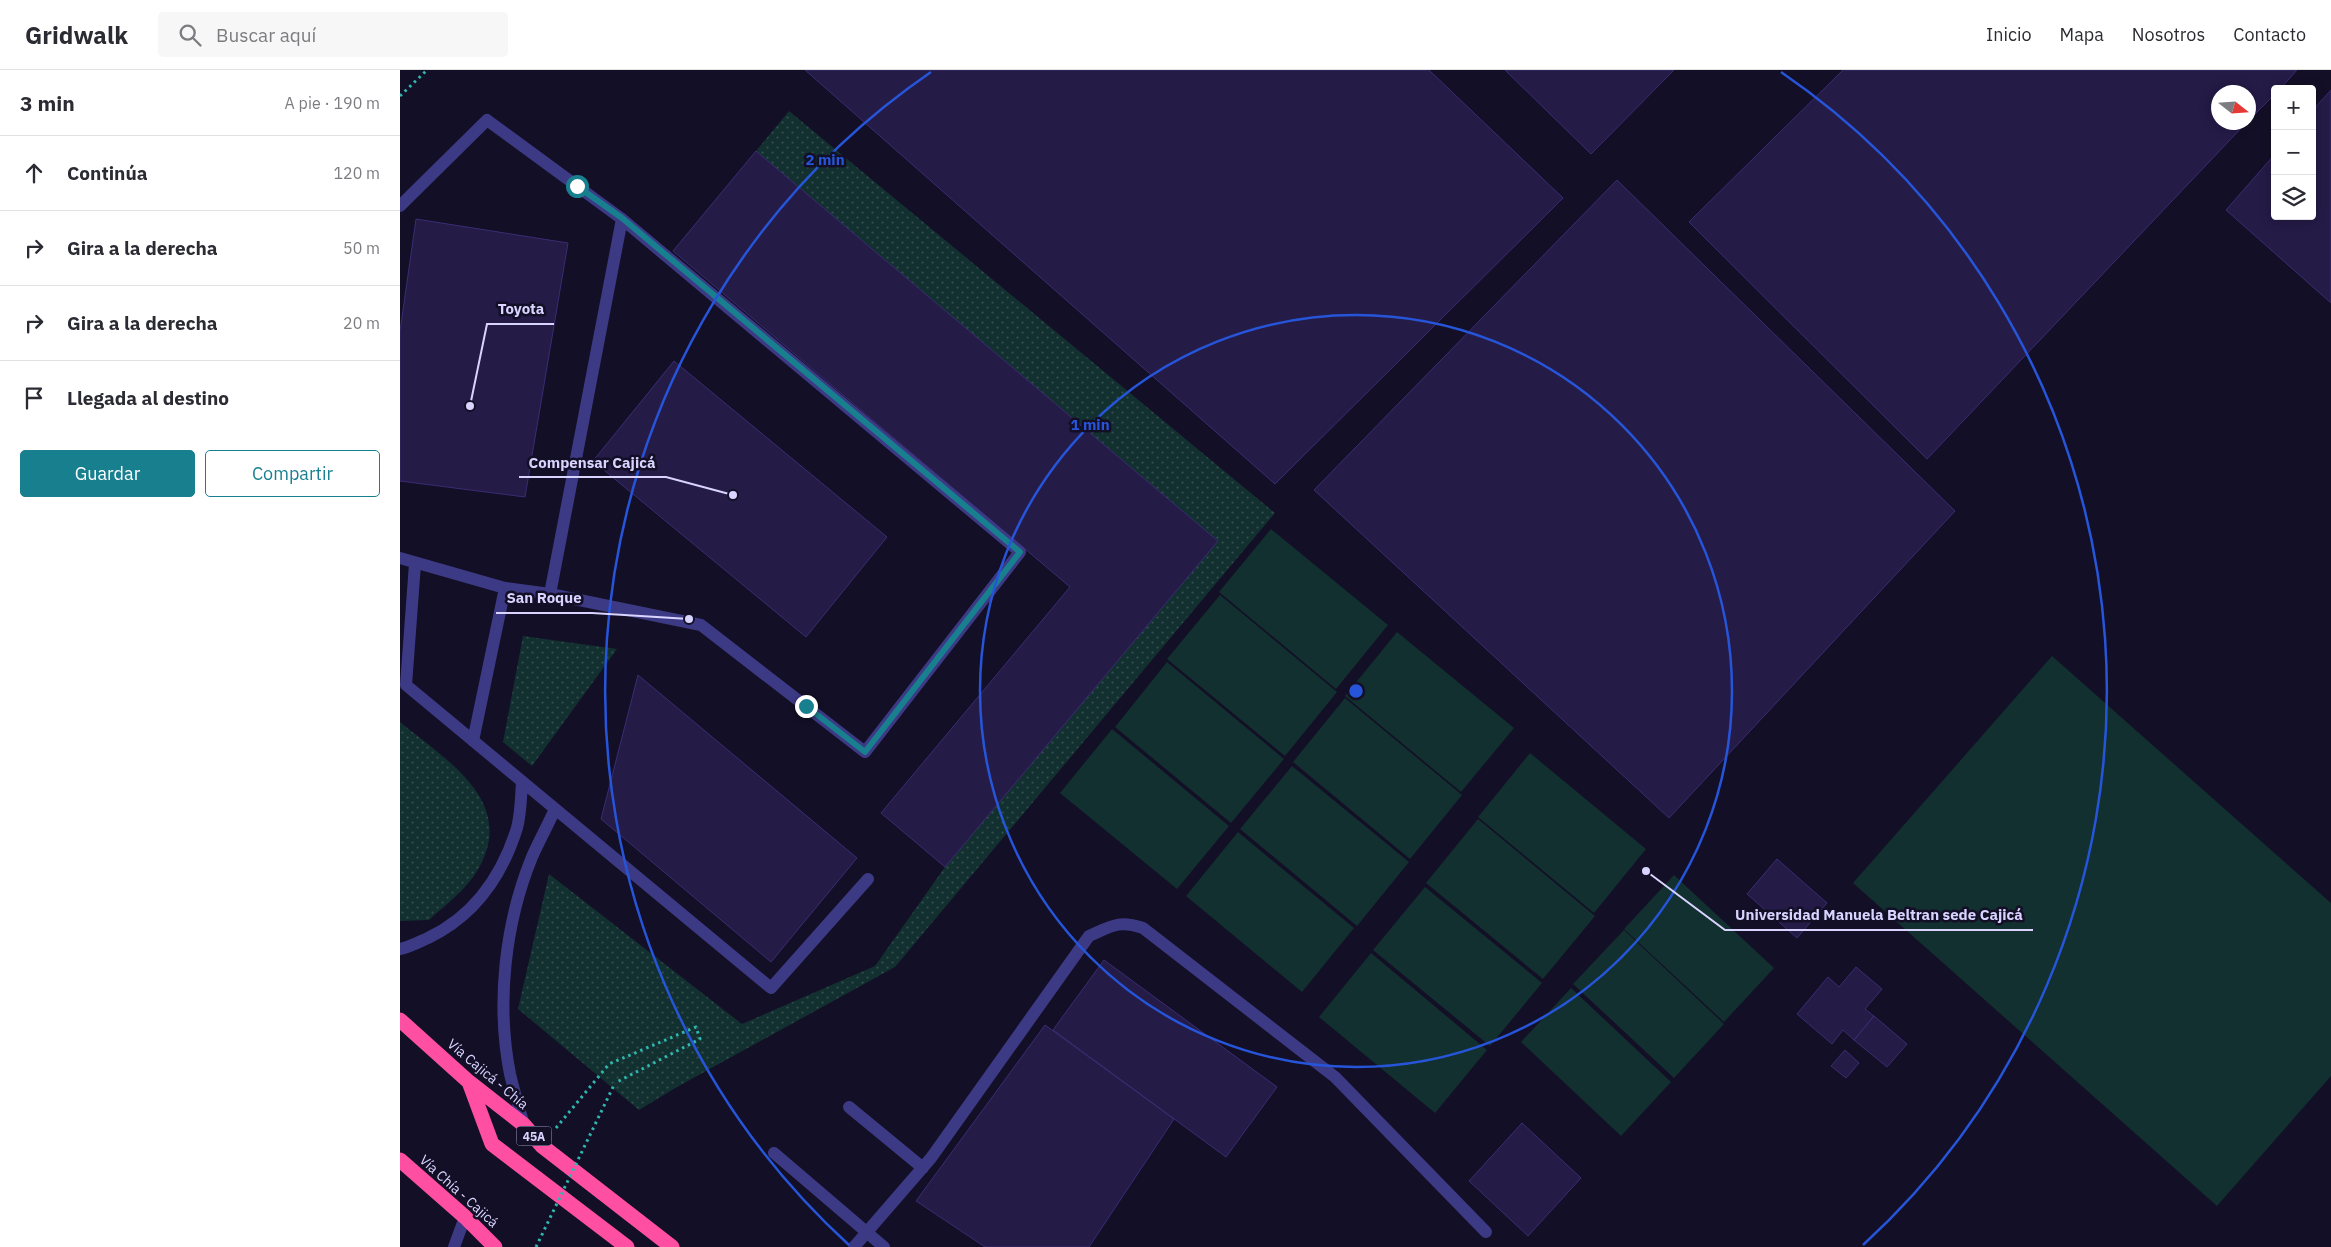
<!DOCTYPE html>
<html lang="es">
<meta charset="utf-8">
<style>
body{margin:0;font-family:"IBM Plex Sans",sans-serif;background:#f7f7f7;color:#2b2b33}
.controls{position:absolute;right:15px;top:15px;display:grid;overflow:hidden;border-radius:5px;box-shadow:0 2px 12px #0003}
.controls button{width:45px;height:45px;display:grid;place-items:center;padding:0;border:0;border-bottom:1px solid #e1e1e2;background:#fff;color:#2b2b33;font:25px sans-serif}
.compass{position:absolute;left:1811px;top:15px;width:45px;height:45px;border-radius:50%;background:#fff;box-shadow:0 2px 12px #0003;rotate:107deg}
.stop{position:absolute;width:15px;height:15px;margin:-11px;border:4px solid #187f8f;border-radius:50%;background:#fff}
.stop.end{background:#187f8f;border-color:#fff;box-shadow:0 1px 5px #0008}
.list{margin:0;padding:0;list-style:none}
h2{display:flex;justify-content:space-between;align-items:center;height:65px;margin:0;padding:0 20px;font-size:21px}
h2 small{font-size:16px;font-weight:400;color:#7c7c81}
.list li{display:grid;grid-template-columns:32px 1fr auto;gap:15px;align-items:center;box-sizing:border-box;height:75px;padding:0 20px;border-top:1px solid #e1e1e2}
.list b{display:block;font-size:19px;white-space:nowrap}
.list em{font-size:16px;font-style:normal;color:#7c7c81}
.actions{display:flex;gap:10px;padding:15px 20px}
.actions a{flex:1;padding:11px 0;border:1px solid #187f8f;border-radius:5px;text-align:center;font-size:18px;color:#187f8f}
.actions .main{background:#187f8f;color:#fff}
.icon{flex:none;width:28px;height:28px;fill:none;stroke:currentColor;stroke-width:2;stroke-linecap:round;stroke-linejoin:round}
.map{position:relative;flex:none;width:1931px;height:1177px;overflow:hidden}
header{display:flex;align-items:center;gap:30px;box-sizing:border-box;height:70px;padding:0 25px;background:#fff;border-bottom:1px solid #e1e1e2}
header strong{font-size:24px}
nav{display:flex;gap:28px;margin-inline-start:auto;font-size:18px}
.search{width:350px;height:45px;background:#f7f7f7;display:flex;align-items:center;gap:12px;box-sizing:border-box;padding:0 18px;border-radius:5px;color:#7c7c81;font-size:19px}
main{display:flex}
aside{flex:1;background:#fff}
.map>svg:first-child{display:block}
.grass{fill:url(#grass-dots)}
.garden{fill:#12302f}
.building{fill:#241b47;stroke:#3b2d73}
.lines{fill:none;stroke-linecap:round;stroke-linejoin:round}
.path{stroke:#2fb8b0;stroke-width:3;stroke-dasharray:2.5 4;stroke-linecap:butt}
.minor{stroke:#3d3a85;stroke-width:12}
.highway{stroke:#ff4fa3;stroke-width:15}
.path-bridge{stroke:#2fb8b0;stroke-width:3;stroke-dasharray:2.5 4;stroke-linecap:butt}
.route{stroke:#187f8f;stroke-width:6}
.ring{fill:none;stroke:#2655da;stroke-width:2.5}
.labels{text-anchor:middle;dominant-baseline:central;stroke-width:5;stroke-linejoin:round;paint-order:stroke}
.shield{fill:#130f26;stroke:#9e99be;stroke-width:1}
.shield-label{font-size:12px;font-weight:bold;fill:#d9d4ff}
.street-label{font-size:14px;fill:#d9d4ff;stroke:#130f26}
.centre{fill:#2655da;stroke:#130f26;stroke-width:2.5}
.ring-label{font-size:15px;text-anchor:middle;font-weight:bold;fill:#2655da;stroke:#130f26;stroke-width:5;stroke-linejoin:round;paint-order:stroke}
.leader{fill:none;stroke:#d9d4ff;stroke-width:2}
.callout-dot{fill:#d9d4ff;stroke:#130f26;stroke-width:2}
.callout-label{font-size:15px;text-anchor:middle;font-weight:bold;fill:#d9d4ff;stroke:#130f26;stroke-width:5;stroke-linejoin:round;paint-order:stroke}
</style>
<header>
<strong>Gridwalk</strong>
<div class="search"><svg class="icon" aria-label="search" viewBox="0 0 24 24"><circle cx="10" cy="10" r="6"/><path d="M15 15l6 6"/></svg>Buscar aquí</div>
<nav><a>Inicio</a><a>Mapa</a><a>Nosotros</a><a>Contacto</a></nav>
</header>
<main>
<aside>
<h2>3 min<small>A pie · 190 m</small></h2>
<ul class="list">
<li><svg class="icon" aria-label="ahead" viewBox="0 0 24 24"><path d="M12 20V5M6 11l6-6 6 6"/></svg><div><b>Continúa</b></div><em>120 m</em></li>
<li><svg class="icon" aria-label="right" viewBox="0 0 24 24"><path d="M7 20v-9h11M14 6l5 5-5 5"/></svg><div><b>Gira a la derecha</b></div><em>50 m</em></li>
<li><svg class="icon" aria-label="right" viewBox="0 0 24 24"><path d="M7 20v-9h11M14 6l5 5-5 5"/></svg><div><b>Gira a la derecha</b></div><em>20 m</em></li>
<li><svg class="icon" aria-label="arrive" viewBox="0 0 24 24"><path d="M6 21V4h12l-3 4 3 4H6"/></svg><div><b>Llegada al destino</b></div></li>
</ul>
<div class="actions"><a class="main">Guardar</a><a>Compartir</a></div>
</aside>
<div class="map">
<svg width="1931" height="1177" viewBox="0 0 1931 1177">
<defs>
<pattern id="grass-dots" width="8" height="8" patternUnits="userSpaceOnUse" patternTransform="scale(1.25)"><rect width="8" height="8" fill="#12302f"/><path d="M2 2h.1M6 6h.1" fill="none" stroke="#344d4e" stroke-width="1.8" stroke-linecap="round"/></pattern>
</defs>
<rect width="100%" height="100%" fill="#130f26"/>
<!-- grass -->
<path class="grass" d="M389 41 875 443 495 897 277 1017 239 1040 118 939 149 804 342 954 475 896 545 797 818 471 356 81Z
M123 566 217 579 132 696 103 672Z
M0 652C46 690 119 732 77 801 66 820 45 835 29 850L0 851Z"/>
<!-- garden -->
<path class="garden" d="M871 459 988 555 936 619 819 522Z
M820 525 937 622 885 686 767 589Z
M997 562 1114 658 1061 722 945 626Z
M1652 586 1931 833V1006L1817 1136 1453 813Z
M767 592 884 689 831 753 715 657Z
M945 628 1062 725 1010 789 893 692Z
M712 659 829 756 777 819 660 723Z
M1130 683 1246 779 1194 843 1078 747Z
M892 696 1009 792 957 856 840 759Z
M1078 749 1195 846 1143 909 1026 813Z
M838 762 954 858 902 922 786 826Z
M1274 805 1374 898 1324 952 1224 859Z
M1025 817 1142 913 1090 976 973 880Z
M1224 860 1324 954 1274 1008 1173 914Z
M971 883 1087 980 1035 1043 919 947Z
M1171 918 1271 1012 1221 1066 1121 972Z"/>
<!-- building -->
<path class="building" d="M405 0H1029L1163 128 875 414Z
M1105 0H1274L1191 84Z
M1443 0H1897L1880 19H1875V24L1848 51V22H1818V52H1847L1527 389 1289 152Z
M1931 20V233L1826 140 1875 84V146H1912V41Z
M356 81 818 471 545 797 481 743 670 517 273 181Z
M1217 110 1555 441 1269 748 914 420Z
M16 149 168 173 125 427 0 411V261Z
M274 291 487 467 406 567 193 391Z
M238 605 457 788 371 892 201 749Z
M1377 789 1427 833 1397 868 1347 824Z
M704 890 877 1017 826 1087 653 960Z
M1456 897 1482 919 1465 939 1474 946 1454 970 1443 960 1432 974 1397 944 1428 907 1439 917Z
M1474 946 1507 974 1487 997 1454 970Z
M645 955 774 1049 689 1177H585L516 1131Z
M1445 980 1459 993 1446 1008 1431 996Z
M1122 1053 1181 1108 1128 1166 1069 1111Z"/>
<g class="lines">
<!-- path -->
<path class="path" d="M0 26 27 0
M156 1058 209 994 296 957 300 969 215 1013"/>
<!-- minor -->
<path class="minor" d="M0 136 87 50 222 149 620 482 465 682 301 555 150 524 105 518 0 488
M15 494 6 615 371 918 468 809
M150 524 222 149
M73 671 105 518
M0 879C10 877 19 872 28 868 74 846 102 806 117 758 121 743 121 726 122 712
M449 1037 523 1098
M124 1055C119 1038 114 1021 110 1004 96 933 105 853 132 787 139 771 148 755 155 739
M374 1083 484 1177
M54 1177 65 1147
M454 1177 531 1088 689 866C712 856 718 850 743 858L935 1007 1086 1162"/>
<!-- highway -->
<path class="highway" d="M0 950 69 1012 124 1055 142 1076 272 1177
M69 1012 92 1074 227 1177
M0 1090 65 1147 95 1177"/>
<!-- path-bridge -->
<path class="path-bridge" d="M136 1177 215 1013"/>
</g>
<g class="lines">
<!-- route -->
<path class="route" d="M177 116 222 148 620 482 465 682 406 636"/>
</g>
<!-- distance rings -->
<g class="ring">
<circle cx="956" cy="621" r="376"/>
<path d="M449 1175A751 751 0 0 1 531 2M1381 2A751 751 0 0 1 1463 1175"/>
</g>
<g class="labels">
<!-- shield labels -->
<rect class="shield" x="116.5" y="1056.5" width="35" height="19" rx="4"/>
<g class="shield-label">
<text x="134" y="1066">45A</text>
</g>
<!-- street labels -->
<g class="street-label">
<text transform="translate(88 1004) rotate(40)">Vía Cajicá - Chía</text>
<text transform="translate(59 1121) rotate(42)">Vía Chía - Cajicá</text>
</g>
</g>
<circle cx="956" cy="621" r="8" class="centre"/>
<g class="ring-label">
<text x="425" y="95">2 min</text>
<text x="690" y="360">1 min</text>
</g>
<!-- callouts -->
<path class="leader" d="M70 336L87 254H154M333 425L266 407H119M289 549L192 543H96M1246 801L1325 860H1633"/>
<g class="callout-dot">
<circle cx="70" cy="336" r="5"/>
<circle cx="333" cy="425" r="5"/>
<circle cx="289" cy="549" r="5"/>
<circle cx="1246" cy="801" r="5"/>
</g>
<g class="callout-label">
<text x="121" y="244">Toyota</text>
<text x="192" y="398">Compensar Cajicá</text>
<text x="144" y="533">San Roque</text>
<text x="1479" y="850">Universidad Manuela Beltran sede Cajicá</text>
</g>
</svg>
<div class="controls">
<button>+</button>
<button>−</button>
<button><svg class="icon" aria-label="layers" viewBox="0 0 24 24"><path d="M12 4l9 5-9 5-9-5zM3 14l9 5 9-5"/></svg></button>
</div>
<svg class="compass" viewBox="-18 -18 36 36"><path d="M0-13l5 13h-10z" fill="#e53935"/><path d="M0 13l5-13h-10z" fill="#7c7c81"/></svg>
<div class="stop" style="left:177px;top:116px"></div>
<div class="stop end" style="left:406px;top:636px"></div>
</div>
</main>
